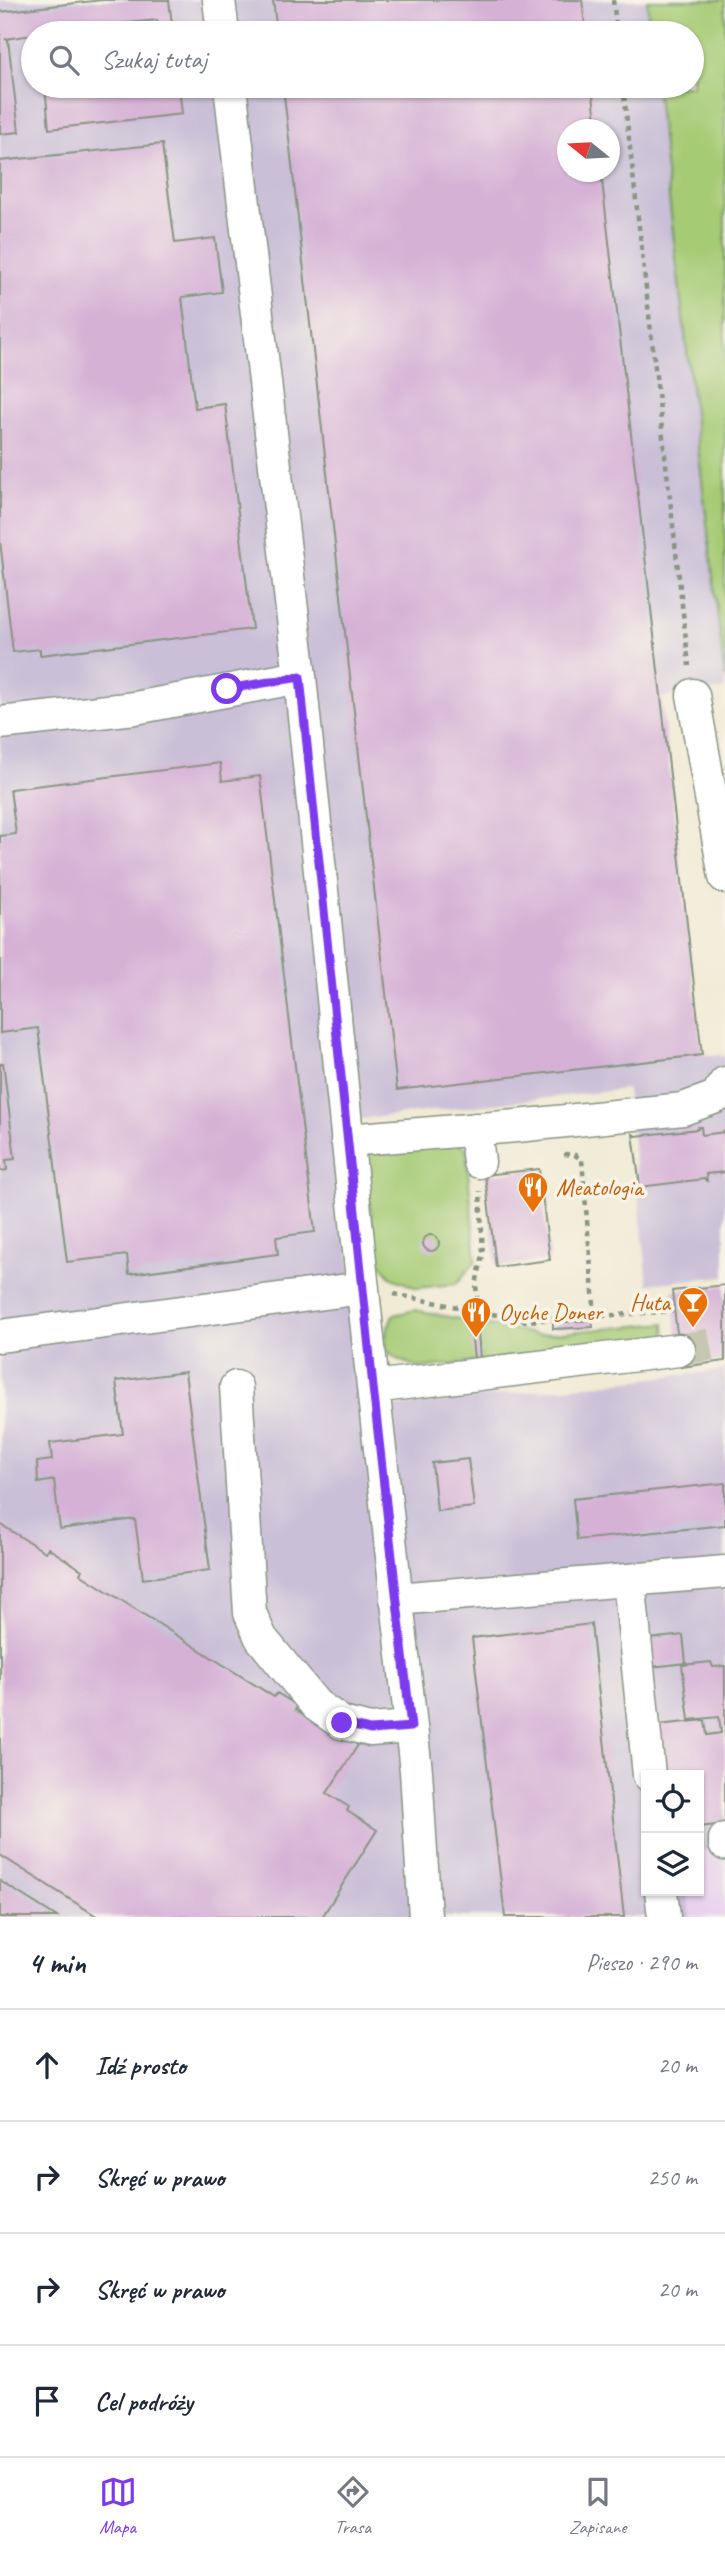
<!DOCTYPE html>
<html lang="pl">
<meta charset="utf-8">
<style>
body{margin:0;font-family:Caveat,sans-serif;background:#f6f6f7;color:#1f2937}
.controls{position:absolute;right:21px;bottom:21px;display:grid;overflow:hidden;border-radius:0px;box-shadow:0 2px 5px #0004}
.controls button{width:63px;height:63px;display:grid;place-items:center;padding:0;border:0;border-bottom:2px solid #e0e1e3;background:#fff;color:#1f2937;font:35px sans-serif}
.compass{position:absolute;left:557px;top:119px;width:63px;height:63px;border-radius:50%;background:#fff;box-shadow:0 2px 5px #0004;rotate:288deg}
.stop{position:absolute;width:21px;height:21px;margin:-16px;border:5px solid #7c3aed;border-radius:50%;background:#fff}
.stop.end{background:#7c3aed;border-color:#fff;box-shadow:0 2px 7px #0008}
.list{margin:0;padding:0;list-style:none}
h2{display:flex;justify-content:space-between;align-items:center;height:91px;margin:0;padding:0 28px;font-size:30px}
h2 small{font-size:23px;font-weight:400;color:#747a83}
.list li{display:grid;grid-template-columns:46px 1fr auto;gap:21px;align-items:center;box-sizing:border-box;height:112px;padding:0 28px;border-top:2px solid #e0e1e3}
.list b{display:block;font-size:26px;white-space:nowrap}
.list em{font-size:23px;font-style:normal;color:#747a83}
.icon{flex:none;width:38px;height:38px;fill:none;stroke:currentColor;stroke-width:2;stroke-linecap:round;stroke-linejoin:round}
.map{position:relative;flex:none;width:725px;height:1917px;overflow:hidden}
.search{position:absolute;background:#fff;box-shadow:0 2px 5px #0004;left:21px;right:21px;top:21px;height:77px;display:flex;align-items:center;gap:18px;box-sizing:border-box;padding:0 24px;border-radius:38px;color:#747a83;font-size:26px}
.sheet{height:539px;background:#fff}
nav{display:flex;justify-content:space-around;align-items:center;box-sizing:border-box;height:98px;border-top:2px solid #e0e1e3;background:#fff;font-size:19px;color:#747a83}
nav a{display:grid;justify-items:center;gap:4px}
nav .on{color:#7c3aed}
.map>svg:first-child{display:block}
.built{fill:#e9d2ee}
.industrial{fill:#c9bfd7;fill-rule:evenodd}
.green{fill:#a6cb75;stroke:#628454;stroke-width:2}
.building{fill:#d5b1d6}
.lines{fill:none;stroke-linecap:round;stroke-linejoin:round}
.minor-tunnel{stroke:#c6c7b3;stroke-width:32;stroke-dasharray:32 16;stroke-linecap:butt}
.minor-casing{stroke:#889484;stroke-width:35}
.path{stroke:#889484;stroke-width:4.5;stroke-dasharray:5 5;stroke-linecap:butt}
.minor{stroke:#fff;stroke-width:32}
.route{stroke:#7c3aed;stroke-width:9}
.labels{text-anchor:middle;dominant-baseline:central;stroke-width:7;stroke-linejoin:round;paint-order:stroke}
.food-label{font-size:24px;fill:#c56008;stroke:#f7f3e8;text-anchor:start}
</style>
<div class="map">
<svg width="725" height="1917" viewBox="0 0 725 1917">
<rect width="100%" height="100%" fill="#f7f3e8"/>
<filter id="ink" filterUnits="userSpaceOnUse"><feTurbulence type="fractalNoise" baseFrequency=".0143" numOctaves="2"/><feDisplacementMap in="SourceGraphic" scale="14" xChannelSelector="R" yChannelSelector="G"/><feConvolveMatrix kernelMatrix="1 2 1 2 8 2 1 2 1" color-interpolation-filters="sRGB"/></filter>
<filter id="wash" filterUnits="userSpaceOnUse"><feTurbulence type="fractalNoise" baseFrequency=".00686" numOctaves="4" result="noise"/><feDisplacementMap in="SourceGraphic" scale="28" xChannelSelector="R" yChannelSelector="G"/><feGaussianBlur stdDeviation="1.57" result="paint"/><feColorMatrix in="noise" values="0 0 0 0 0 0 0 0 0 0 0 0 0 0 0 0 0 1.4 0 .05"/><feComposite in="paint" operator="in"/></filter>
<g filter="url(#wash)">
<rect width="100%" height="100%" fill="#f0ead3"/>
<!-- built -->
<path class="built" d="M725 1848V1917H690L687 1891H699V1851Z"/>
<!-- industrial -->
<path class="industrial" d="M0 0H647L650 33H33V86H656L725 678V689L661 698 702 1054 725 1056V1276L648 1284 627 1089 335 1122 366 1410 725 1370V1848L699 1851V1775H646V1891H687L690 1917H0ZM568 130H610V172H568Z"/>
<!-- green -->
<path class="green" d="M647 0H725V678L656 86H692V33H650Z
M450 1137 466 1148 476 1261 456 1284 417 1288 392 1278 375 1257 367 1164 371 1149Z
M415 1310 539 1335 665 1323 666 1340 420 1368C386 1355 376 1352 393 1315Z"/>
<g id="blocks">
<!-- building -->
<path class="building" d="M102 0H169L173 33H159L157 20 33 33V35L5 39 8 40 19 132 0 134V12Z
M273 0H582L586 33H277Z
M45 86H179L182 114 49 129Z
M283 86H592L597 130H568V172H601L702 1055 397 1090Z
M162 144 175 243 215 238 222 292 182 297 195 408 225 404 252 629 40 655V649L13 652 0 541V161Z
M220 763 222 781 260 776 315 1232 276 1237 278 1254 129 1274 127 1255 67 1262 38 1028 0 1033V836L16 834 10 789Z
M3 1063 15 1159 6 1160 7 1170 0 1171V1064Z
M698 1127H701L702 1135 725 1132V1172L706 1174 707 1181 704 1179 640 1187 633 1134 636 1136 698 1129Z
M539 1169 550 1260 496 1267 485 1175Z
M423 1243a8 8 0 1 1 16 0a8 8 0 1 1-16 0Z
M725 1285V1361L681 1367 672 1291Z
M470 1319H477L480 1358 474 1359Z
M592 1320 593 1327 553 1329V1323Z
M185 1372 210 1570 143 1579 135 1519 60 1529 54 1480 38 1483 37 1462 52 1460 50 1443 123 1434 116 1381Z
M468 1459 474 1507 437 1511 432 1463Z
M725 1483V1525L577 1540 573 1499Z
M0 1524 45 1552 48 1548 82 1570 80 1574 274 1697 277 1693 298 1706 295 1710 338 1738 341 1734 358 1745 327 1793 349 1807 347 1811 377 1830 322 1917H98L0 1855Z
M591 1624 624 1917H505L472 1638Z
M683 1635 686 1663 652 1667 649 1639Z
M711 1662 713 1667 725 1666V1824L699 1827V1775H663L658 1725 705 1720 707 1735 721 1733 719 1717 689 1720 682 1665Z
M0 1881 57 1917H0Z"/>
</g>
</g>
<g filter="url(#ink)">
<use href="#blocks" fill-opacity="0" stroke="#889484" stroke-width="2"/>
<g class="lines">
<!-- minor-tunnel -->
<path class="minor-tunnel" d="M679 1350 725 1342"/>
<!-- minor casing -->
<g class="minor-casing">
<path id="minor" d="M219 0 223 33
M230 86 300 677 373 1387 416 1771 425 1917
M693 695 725 877
M0 723 135 708 300 677
M475 1129 479 1162
M347 1140 517 1126 683 1109 716 1097 725 1083
M0 1336 363 1288
M236 1387 250 1613 261 1638 316 1705 342 1723 370 1730 411 1727
M373 1387 679 1350
M629 1580 649 1775
M396 1599 725 1572
M725 1839V1844
M661 1891 664 1917"/>
</g>
<!-- path -->
<path class="path" d="M613 0 617 33
M623 86 689 666
M564 1154 575 1155 582 1160 595 1317
M394 1294 526 1321 673 1311
M478 1311 476 1284 483 1255 480 1191"/>
<!-- minor -->
<use href="#minor" class="minor"/>
</g>
</g>
<g class="lines" filter="url(#ink)">
<!-- route -->
<path class="route" d="M227 689 300 677 373 1387 411 1727 370 1730 342 1723"/>
</g>
<!-- icons -->
<defs>
<g id="restaurant-pin" transform="scale(1.575)"><path d="M0 17L-7.5 6A9.5 9.5 0 1 1 7.5 6Z" fill="#e8710a" stroke="#f7f3e8"/><path d="M-5-6h1v4h1v-4h1v4h1v-4h1v5L-1.5 .5V6h-2V.5L-5-1ZM5-6V6H3V1.5H1.5Q1.5-4 5-6Z" fill="#fff"/></g>
<g id="bar-pin" transform="scale(1.575)"><path d="M0 17L-7.5 6A9.5 9.5 0 1 1 7.5 6Z" fill="#e8710a" stroke="#f7f3e8"/><path d="M-6-5H6L.8 .8V4.5H3.5V6h-7V4.5H-.8V.8Z" fill="#fff"/></g>
</defs>
<g fill-rule="evenodd">
<use href="#restaurant-pin" x="533" y="1187"/>
<use href="#bar-pin" x="693" y="1302"/>
<use href="#restaurant-pin" x="476" y="1312"/>
</g>
<g class="labels">
<!-- food labels -->
<g class="food-label">
<text x="556" y="1187">Meatologia</text>
<text x="670" y="1302" text-anchor="end">Huta</text>
<text x="499" y="1312">Oyche Doner</text>
</g>
</g>
</svg>
<div class="controls">
<button><svg class="icon" aria-label="locate" viewBox="0 0 24 24"><circle cx="12" cy="12" r="6"/><path d="M12 2v4M12 18v4M2 12h4M18 12h4"/></svg></button>
<button><svg class="icon" aria-label="layers" viewBox="0 0 24 24"><path d="M12 4l9 5-9 5-9-5zM3 14l9 5 9-5"/></svg></button>
</div>
<svg class="compass" viewBox="-18 -18 36 36"><path d="M0-13l5 13h-10z" fill="#e53935"/><path d="M0 13l5-13h-10z" fill="#747a83"/></svg>
<div class="stop" style="left:227px;top:689px"></div>
<div class="stop end" style="left:342px;top:1723px"></div>
<div class="search"><svg class="icon" aria-label="search" viewBox="0 0 24 24"><circle cx="10" cy="10" r="6"/><path d="M15 15l6 6"/></svg>Szukaj tutaj</div>
</div>
<section class="sheet">
<h2>4 min<small>Pieszo · 290 m</small></h2>
<ul class="list">
<li><svg class="icon" aria-label="ahead" viewBox="0 0 24 24"><path d="M12 20V5M6 11l6-6 6 6"/></svg><div><b>Idź prosto</b></div><em>20 m</em></li>
<li><svg class="icon" aria-label="right" viewBox="0 0 24 24"><path d="M7 20v-9h11M14 6l5 5-5 5"/></svg><div><b>Skręć w prawo</b></div><em>250 m</em></li>
<li><svg class="icon" aria-label="right" viewBox="0 0 24 24"><path d="M7 20v-9h11M14 6l5 5-5 5"/></svg><div><b>Skręć w prawo</b></div><em>20 m</em></li>
<li><svg class="icon" aria-label="arrive" viewBox="0 0 24 24"><path d="M6 21V4h12l-3 4 3 4H6"/></svg><div><b>Cel podróży</b></div></li>
</ul>
</section>
<nav>
<a class="on"><svg class="icon" aria-label="map" viewBox="0 0 24 24"><path d="M3 6l6-2 6 2 6-2v14l-6 2-6-2-6 2zM9 4v14M15 6v14"/></svg>Mapa</a>
<a><svg class="icon" aria-label="directions" viewBox="0 0 24 24"><path d="M12 3l9 9-9 9-9-9zM9 14v-3h6M13 9l2 2-2 2"/></svg>Trasa</a>
<a><svg class="icon" aria-label="saved" viewBox="0 0 24 24"><path d="M7 4h10v16l-5-4-5 4z"/></svg>Zapisane</a>
</nav>
